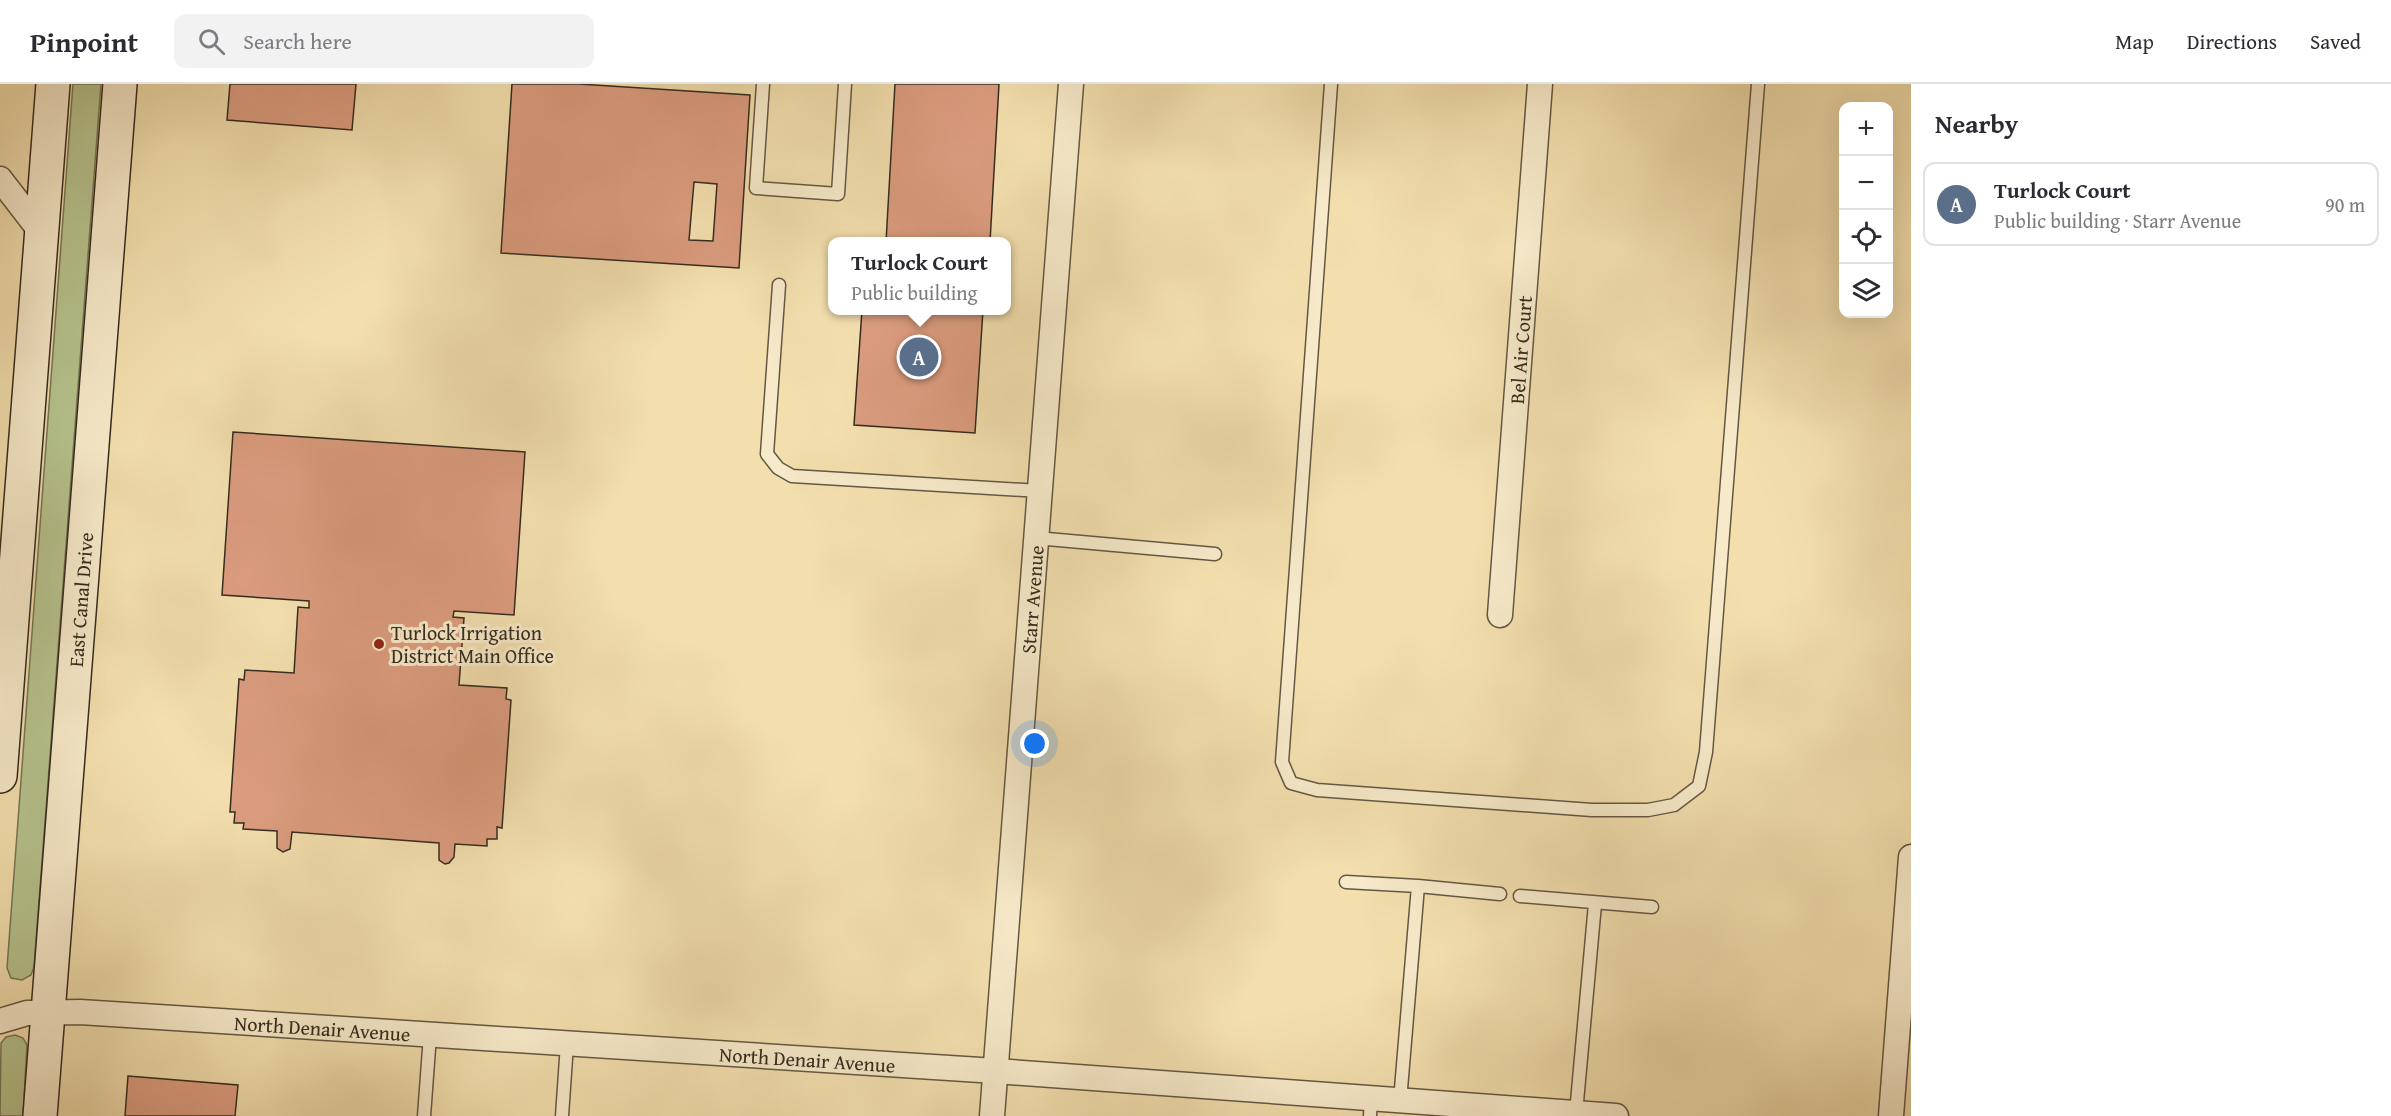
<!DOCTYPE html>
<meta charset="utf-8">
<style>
body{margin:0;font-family:"Gentium Book Plus",serif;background:#f2f2f3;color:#2b2b33}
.controls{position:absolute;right:18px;top:18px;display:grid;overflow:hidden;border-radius:12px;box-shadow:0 6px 24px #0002}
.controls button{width:54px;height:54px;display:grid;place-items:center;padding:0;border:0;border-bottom:2px solid #e1e1e2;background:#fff;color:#2b2b33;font:30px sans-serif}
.you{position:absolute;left:1035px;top:660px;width:21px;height:21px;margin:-15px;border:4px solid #fff;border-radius:50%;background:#1a73e8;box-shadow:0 0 0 9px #1a73e833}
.badge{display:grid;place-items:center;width:39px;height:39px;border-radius:50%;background:#2563eb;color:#fff;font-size:20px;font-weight:700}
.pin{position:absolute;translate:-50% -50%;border:3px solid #fff;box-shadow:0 2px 6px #0006}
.popup{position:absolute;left:828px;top:153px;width:183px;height:78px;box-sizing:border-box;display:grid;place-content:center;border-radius:12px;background:#fff;filter:drop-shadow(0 2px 4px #0005);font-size:20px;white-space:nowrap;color:#7c7c81}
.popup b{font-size:22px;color:#2b2b33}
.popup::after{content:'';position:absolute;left:50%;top:100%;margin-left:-12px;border:12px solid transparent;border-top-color:#fff}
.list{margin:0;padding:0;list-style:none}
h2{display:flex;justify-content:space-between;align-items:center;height:78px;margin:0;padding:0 24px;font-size:26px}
h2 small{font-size:20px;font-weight:400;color:#7c7c81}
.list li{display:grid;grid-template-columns:39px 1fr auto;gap:18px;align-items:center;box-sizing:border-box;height:84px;margin:0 12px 12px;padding:0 12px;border:2px solid #e1e1e2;border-radius:12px}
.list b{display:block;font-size:22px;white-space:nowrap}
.list p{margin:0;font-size:20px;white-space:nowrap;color:#7c7c81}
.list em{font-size:20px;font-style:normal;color:#7c7c81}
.icon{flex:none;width:33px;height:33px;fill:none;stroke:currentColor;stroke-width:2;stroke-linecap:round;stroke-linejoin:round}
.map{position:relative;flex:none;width:1911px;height:1032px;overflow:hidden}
header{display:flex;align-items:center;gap:36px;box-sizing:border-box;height:84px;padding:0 30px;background:#fff;border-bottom:2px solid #e1e1e2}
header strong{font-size:28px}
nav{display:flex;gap:33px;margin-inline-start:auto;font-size:21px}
.search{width:420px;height:54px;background:#f2f2f3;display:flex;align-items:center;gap:15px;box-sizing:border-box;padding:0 21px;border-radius:12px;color:#7c7c81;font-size:22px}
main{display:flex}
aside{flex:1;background:#fff}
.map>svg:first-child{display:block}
.green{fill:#b6c38e;stroke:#767756;stroke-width:1.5}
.building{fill:#db9c7f;stroke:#352b1f;stroke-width:1.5;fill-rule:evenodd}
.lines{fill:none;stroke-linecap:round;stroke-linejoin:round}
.service-casing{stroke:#645843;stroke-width:15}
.minor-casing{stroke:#645843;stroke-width:27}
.secondary-casing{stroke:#352b1f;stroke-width:36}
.service{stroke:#f7eaca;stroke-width:12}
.minor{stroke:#f7eaca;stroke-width:24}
.secondary{stroke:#f7eaca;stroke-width:33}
.poi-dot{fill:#8f2418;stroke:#f7eaca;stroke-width:2}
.labels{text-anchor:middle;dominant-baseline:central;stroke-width:6;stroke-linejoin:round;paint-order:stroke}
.street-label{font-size:20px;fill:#352b1f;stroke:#f7eaca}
.poi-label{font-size:20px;fill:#352b1f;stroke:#f7eaca;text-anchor:start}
</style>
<header>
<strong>Pinpoint</strong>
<div class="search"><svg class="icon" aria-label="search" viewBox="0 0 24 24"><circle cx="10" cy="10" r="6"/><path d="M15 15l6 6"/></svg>Search here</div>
<nav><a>Map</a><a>Directions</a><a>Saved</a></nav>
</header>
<main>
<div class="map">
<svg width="1911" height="1032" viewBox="0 0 1911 1032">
<rect width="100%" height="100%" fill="#f3dfae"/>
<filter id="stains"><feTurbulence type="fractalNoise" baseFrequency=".00333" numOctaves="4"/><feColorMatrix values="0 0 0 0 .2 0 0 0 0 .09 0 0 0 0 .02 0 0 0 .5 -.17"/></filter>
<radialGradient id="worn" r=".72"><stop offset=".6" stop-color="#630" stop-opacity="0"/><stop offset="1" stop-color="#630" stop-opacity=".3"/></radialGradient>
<!-- green -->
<path class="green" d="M73 0H101L34 883 31 891 22 896 11 894 7 884Z
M15 951 23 954 27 961 23 1032H0L1 959 6 953Z"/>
<!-- building -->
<path class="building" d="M230 0H356L352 46 227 36Z
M512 0H579L750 11 739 184 501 169ZM694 98 717 100 713 157 689 156Z
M895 0H999L990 158H886Z
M862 226H983L975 349 854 341Z
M233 348 525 368 514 531 454 527 453 533 464 534 459 601 507 604 506 615 511 616 502 744 497 743V755H487V762L455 760 454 773 449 779 445 780 439 776V759L292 748 290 765 283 768 277 764V747L243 745 244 739H234L235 728H230L239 595 244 596 245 586 294 589 298 523 309 524V517L222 511Z
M128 992 238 1001 235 1032H125Z"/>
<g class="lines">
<!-- service casing -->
<g class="service-casing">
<path id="service" d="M763 0 756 104 838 110 845 0
M1331 0 1282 678 1291 699 1317 706 1592 726H1648L1674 721 1699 702 1706 668 1758 0
M779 201 767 370 778 384 792 392 1040 407
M1036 454 1215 470
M1346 798 1418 802 1500 810
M1520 812 1652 823
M1400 1017 1418 802
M1576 1029 1595 820
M424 1032 430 951
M562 1032 567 960
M1370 1032 1371 1014"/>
</g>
<!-- minor casing -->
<g class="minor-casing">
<g id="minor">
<path d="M0 95 41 148"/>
<path id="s1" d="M1500 531 1540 0"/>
<path id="s2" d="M0 937 27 929 80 928 996 987 1616 1032"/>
<path id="s3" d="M992 1032 1071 0"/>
<path d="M1891 1032 1911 773"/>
</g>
</g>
<!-- secondary casing -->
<g class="secondary-casing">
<g id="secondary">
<path d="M0 692 53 0"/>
<path id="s4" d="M40 1032 120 0"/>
</g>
</g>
<!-- service -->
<use href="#service" class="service"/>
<!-- minor -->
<use href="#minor" class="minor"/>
<!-- secondary -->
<use href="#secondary" class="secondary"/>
</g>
<!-- markers -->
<circle class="poi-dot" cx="379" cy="560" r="6"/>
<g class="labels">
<!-- street labels -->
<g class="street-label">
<text stroke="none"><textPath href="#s1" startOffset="266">Bel Air Court</textPath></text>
<text stroke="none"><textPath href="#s4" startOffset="518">East Canal Drive</textPath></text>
<text stroke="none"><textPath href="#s3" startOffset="518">Starr Avenue</textPath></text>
<text stroke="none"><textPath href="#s2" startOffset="324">North Denair Avenue</textPath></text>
<text stroke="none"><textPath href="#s2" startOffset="810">North Denair Avenue</textPath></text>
</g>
<!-- poi labels -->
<g class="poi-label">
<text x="391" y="548">Turlock Irrigation<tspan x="391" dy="23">District Main Office</tspan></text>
</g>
</g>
<rect width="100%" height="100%" filter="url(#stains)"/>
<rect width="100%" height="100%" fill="url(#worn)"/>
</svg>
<div class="controls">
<button>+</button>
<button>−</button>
<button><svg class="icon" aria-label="locate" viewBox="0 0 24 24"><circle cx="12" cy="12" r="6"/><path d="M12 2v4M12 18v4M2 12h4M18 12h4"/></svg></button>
<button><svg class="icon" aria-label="layers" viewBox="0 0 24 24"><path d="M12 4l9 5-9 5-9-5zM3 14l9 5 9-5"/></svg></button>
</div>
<div class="you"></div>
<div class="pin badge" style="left:919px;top:273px;background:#5c6f8a">A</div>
<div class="popup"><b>Turlock Court</b>Public building</div>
</div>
<aside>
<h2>Nearby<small></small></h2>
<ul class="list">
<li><span class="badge" style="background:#5c6f8a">A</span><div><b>Turlock Court</b><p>Public building · Starr Avenue</p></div><em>90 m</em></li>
</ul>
</aside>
</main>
